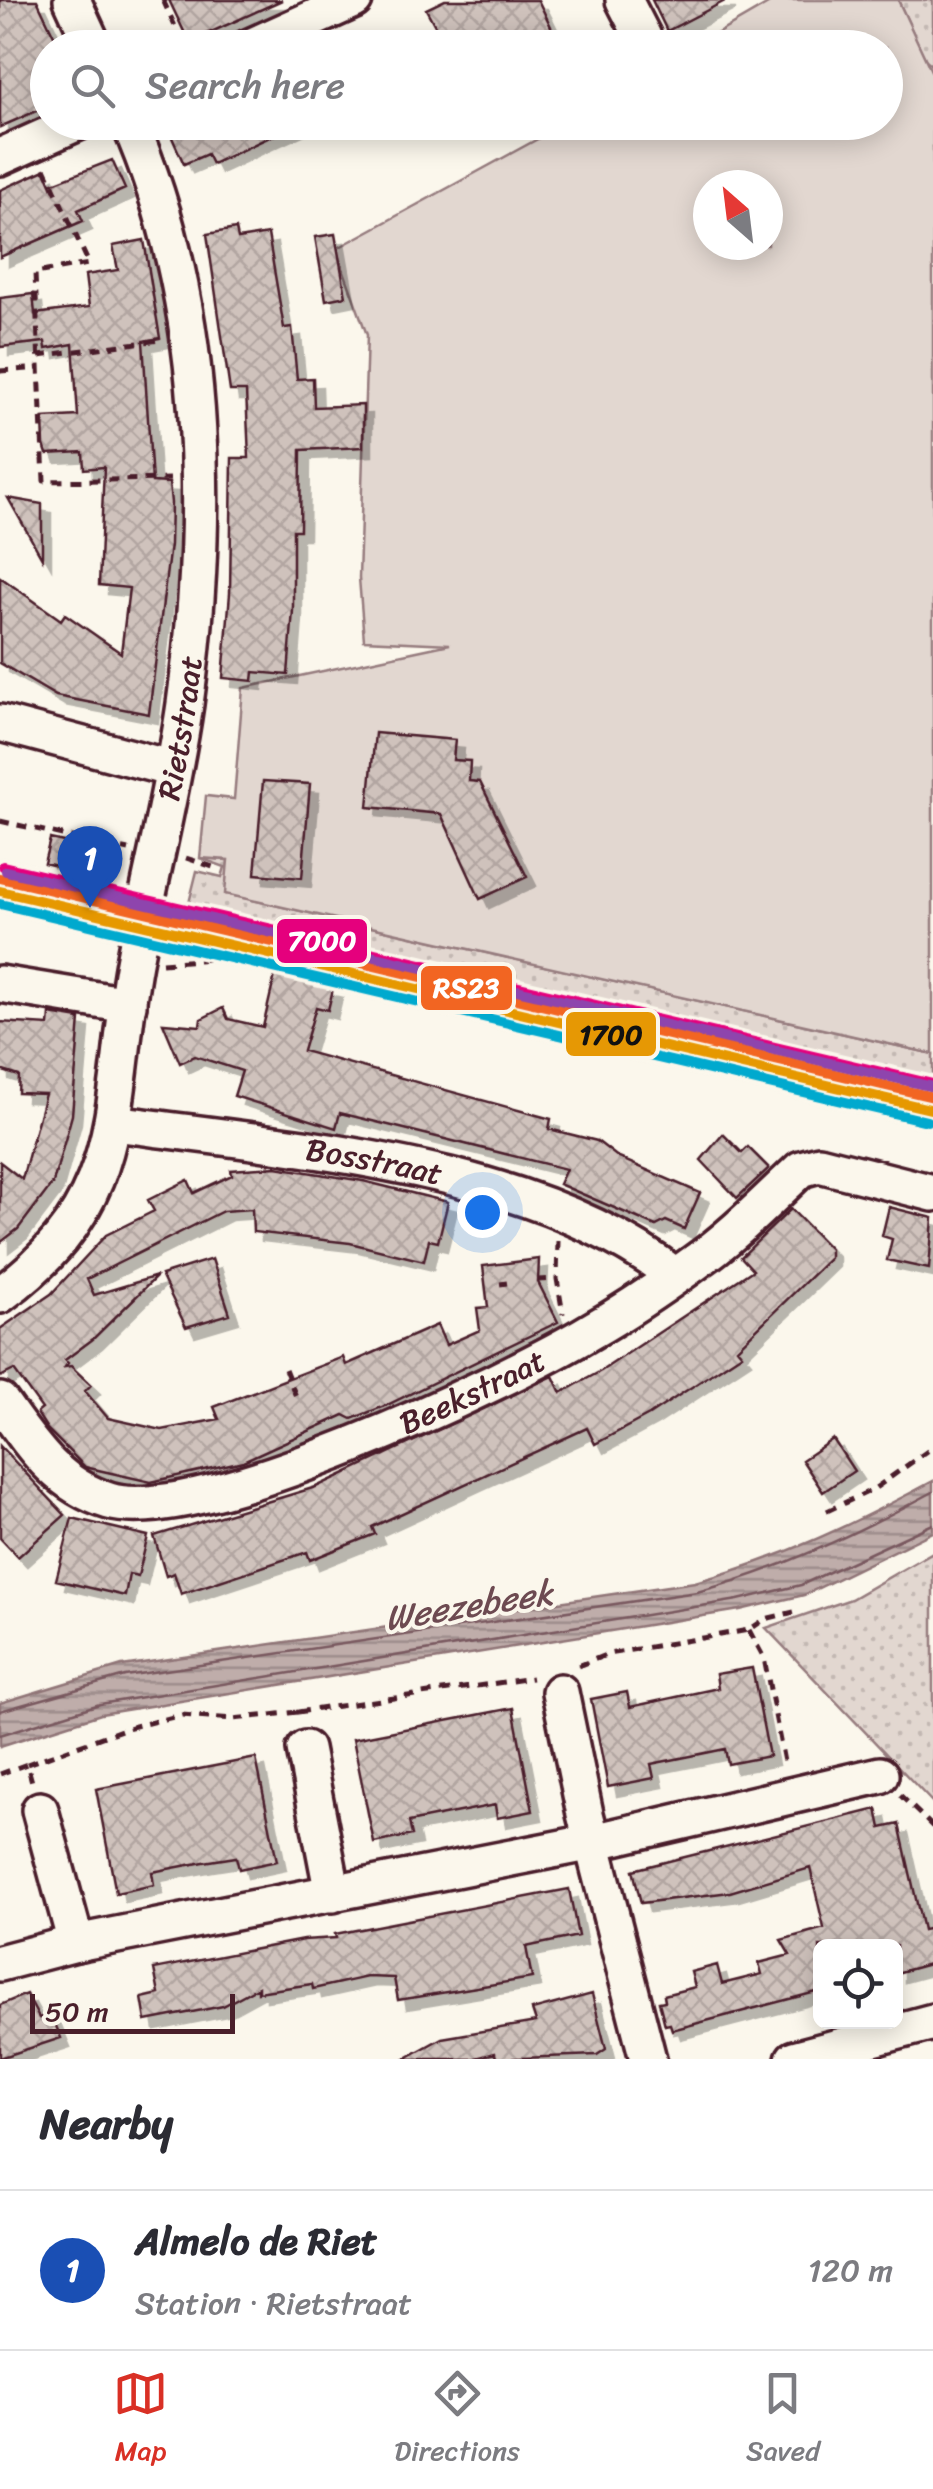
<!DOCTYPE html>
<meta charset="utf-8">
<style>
body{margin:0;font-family:Sriracha,sans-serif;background:#f7f7f7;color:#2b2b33}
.controls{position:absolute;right:30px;bottom:30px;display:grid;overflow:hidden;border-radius:15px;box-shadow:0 5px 25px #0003}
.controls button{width:90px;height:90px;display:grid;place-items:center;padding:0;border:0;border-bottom:2px solid #e1e1e2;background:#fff;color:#2b2b33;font:50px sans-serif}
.compass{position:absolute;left:693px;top:170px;width:90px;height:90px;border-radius:50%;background:#fff;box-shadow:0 5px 25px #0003;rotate:332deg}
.scale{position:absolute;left:30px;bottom:25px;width:205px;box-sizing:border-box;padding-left:10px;border:5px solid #4a1f2b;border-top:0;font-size:28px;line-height:35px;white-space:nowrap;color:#4a1f2b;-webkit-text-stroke:8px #fbf7ec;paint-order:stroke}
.you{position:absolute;left:482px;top:1212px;width:35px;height:35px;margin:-25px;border:8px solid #fff;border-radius:50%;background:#1a73e8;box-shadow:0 0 0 15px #1a73e833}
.badge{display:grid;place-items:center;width:65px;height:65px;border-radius:50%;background:#d93025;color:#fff;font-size:32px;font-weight:700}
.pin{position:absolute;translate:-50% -82px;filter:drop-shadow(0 2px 5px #0008)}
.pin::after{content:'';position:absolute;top:52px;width:35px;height:30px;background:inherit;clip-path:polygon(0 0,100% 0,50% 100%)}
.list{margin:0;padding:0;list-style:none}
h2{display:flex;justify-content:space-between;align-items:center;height:130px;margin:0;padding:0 40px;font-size:42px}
h2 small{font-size:32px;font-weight:400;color:#7c7c81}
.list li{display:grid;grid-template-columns:65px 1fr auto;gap:30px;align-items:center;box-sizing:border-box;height:160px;padding:0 40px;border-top:2px solid #e1e1e2}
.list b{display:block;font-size:38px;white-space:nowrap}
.list p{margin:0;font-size:32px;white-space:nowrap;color:#7c7c81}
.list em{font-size:32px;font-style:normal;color:#7c7c81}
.icon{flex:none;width:55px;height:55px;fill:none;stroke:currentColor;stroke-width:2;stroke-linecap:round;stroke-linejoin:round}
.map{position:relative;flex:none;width:933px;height:2059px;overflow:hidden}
.search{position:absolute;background:#fff;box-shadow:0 5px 25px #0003;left:30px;right:30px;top:30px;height:110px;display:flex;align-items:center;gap:25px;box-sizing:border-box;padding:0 35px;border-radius:55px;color:#7c7c81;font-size:38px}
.sheet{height:290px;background:#fff}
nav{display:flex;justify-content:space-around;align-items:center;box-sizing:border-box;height:140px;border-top:2px solid #e1e1e2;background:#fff;font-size:28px;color:#7c7c81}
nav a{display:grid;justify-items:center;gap:5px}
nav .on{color:#d93025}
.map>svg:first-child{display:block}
.grass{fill:url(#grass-dots);stroke:#967b7e;stroke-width:2.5}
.park{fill:#e2d7d0;stroke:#967b7e;stroke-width:2.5;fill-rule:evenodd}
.water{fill:url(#water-rules);stroke:#907477;stroke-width:2.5}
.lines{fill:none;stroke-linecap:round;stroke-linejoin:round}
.shore{stroke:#79585e;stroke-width:2.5}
.building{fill:url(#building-cross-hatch);stroke:#4a1f2b;stroke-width:2.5;filter:url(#shadow)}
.minor-casing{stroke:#4a1f2b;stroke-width:42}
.path{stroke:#4a1f2b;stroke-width:5;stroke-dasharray:10 8;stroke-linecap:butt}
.minor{stroke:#fbf7ec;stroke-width:35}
.rail-1-casing{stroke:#fbf7ec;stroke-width:18}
.rail-2-casing{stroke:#fbf7ec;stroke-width:18}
.rail-3-casing{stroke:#fbf7ec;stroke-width:18}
.rail-4-casing{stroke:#fbf7ec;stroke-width:18}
.rail-5-casing{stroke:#fbf7ec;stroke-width:18}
.rail-1{stroke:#f26522;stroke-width:10}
.rail-2{stroke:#e69804;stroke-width:10}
.rail-3{stroke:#e5007d;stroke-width:10}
.rail-4{stroke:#00a9ce;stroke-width:10}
.rail-5{stroke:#8e44ad;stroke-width:10}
.labels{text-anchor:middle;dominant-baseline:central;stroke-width:8;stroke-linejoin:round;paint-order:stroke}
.street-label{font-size:32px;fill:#4a1f2b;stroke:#fbf7ec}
.water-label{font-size:35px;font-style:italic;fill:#6d4a51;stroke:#fbf7ec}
.line-badge{stroke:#fbf7ec;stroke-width:4}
.badge-label{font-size:28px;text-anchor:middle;font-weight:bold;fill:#fff}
.pale-badge-label{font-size:28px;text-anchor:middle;font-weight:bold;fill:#111}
</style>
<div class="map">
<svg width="933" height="2059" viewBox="0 0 933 2059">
<defs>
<pattern id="grass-dots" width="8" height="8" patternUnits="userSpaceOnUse" patternTransform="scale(2.5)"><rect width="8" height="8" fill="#e2d7d0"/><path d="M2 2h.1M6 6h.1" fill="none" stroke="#c3b8b3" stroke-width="1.8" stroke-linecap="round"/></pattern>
<pattern id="water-rules" width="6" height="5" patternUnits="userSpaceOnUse" patternTransform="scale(2.5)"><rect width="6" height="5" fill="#bfadaa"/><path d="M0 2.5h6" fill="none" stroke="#9d8c8b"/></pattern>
<pattern id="building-cross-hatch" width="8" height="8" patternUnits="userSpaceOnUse" patternTransform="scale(2.5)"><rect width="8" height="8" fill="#cfc2bc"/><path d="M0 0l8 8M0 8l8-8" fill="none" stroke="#b3a6a2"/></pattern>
<filter id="shadow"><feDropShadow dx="9" dy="9" stdDeviation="0" flood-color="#0004"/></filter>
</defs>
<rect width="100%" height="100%" fill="#fbf7ec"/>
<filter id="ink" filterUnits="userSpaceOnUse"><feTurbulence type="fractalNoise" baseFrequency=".01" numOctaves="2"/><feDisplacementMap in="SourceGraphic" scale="20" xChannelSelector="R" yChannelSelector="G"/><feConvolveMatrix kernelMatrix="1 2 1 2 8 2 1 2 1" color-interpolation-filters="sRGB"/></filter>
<g filter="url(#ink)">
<!-- grass -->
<path class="grass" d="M898 0H933V66L925 59Z
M200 858 228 860 226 894 933 1054V1083L187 911 197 871 222 877 225 867Z
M933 1552V1803L766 1628 851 1599Z"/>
<!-- park -->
<path class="park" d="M775 0H898L933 75V1054L225 894 228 860 200 858 206 796 234 799 243 688 450 644 364 640 359 578 367 335 336 249 567 123 886 122V48L694 47ZM708 185H768V245H708Z"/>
<!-- water -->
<path class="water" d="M933 1481V1532L804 1595 740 1610 101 1714 0 1746V1703L122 1666 695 1582C781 1559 855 1523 933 1481Z"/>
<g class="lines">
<!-- shore -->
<path class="shore" d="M0 1711 125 1676 697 1592C782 1569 855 1534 933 1492
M0 1735 100 1704 738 1600 801 1585 933 1524"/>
</g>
<!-- building -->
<path class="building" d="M0 0H37L60 48H48V106L0 127Z
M169 0H282L189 42Z
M445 0H538L556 37 535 48H447L426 9Z
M652 0H727L667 31Z
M165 122H302L212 164 207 154 184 164Z
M112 160 125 189 78 210 83 221 0 257V190L45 170 51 184Z
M236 229 238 239 268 234 284 328 292 327 297 379 313 378 314 407 363 405V447L301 450 300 530H293V610L288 675 254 672 253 681 223 678 230 593 232 458H249L246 391H230L207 234Z
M335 234 346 296 326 300 315 237Z
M144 240 160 338 143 341 152 482 169 483 171 503 170 545 149 714 56 696 0 663V577L61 620 65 614 121 653 129 588 99 585 104 467 84 469 83 452 47 454 44 445 43 418 78 416 73 344 46 349 45 342 0 347V298L33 294 35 314 89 307 85 275 118 270 113 246Z
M8 498 42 504V558Z
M375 733 455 740 453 760 470 761 469 781 480 782 527 877 480 899 441 814 368 807Z
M263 781 310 784 302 878 255 874Z
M50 839 96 849 90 874 44 863Z
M275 975 333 989 328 1010 316 1007 303 1051 551 1119 549 1129 597 1141 619 1158 700 1193 684 1229 666 1221 656 1226 559 1184 566 1169 340 1113 336 1128 234 1096 242 1071 195 1056 180 1063 163 1023 200 1026 201 1019 223 1008 228 1019 263 1027Z
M50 1014 80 1019 72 1115 53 1183 18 1229 0 1243V1162L22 1179 45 1094 18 1093 19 1076 0 1070V1022L49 1025Z
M723 1134 742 1153 748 1147 769 1168 737 1198 701 1160Z
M276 1167 363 1181 448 1202 438 1242 429 1240 424 1261 350 1243 253 1232 252 1209 223 1211 87 1279 94 1295 157 1276 93 1339 65 1360 68 1363 65 1367 71 1366 91 1385 85 1391 108 1418 162 1430 219 1419 214 1407 343 1357 346 1365 437 1325 446 1345 480 1330 477 1308 488 1307 483 1266 539 1259 538 1282 558 1322 387 1405 352 1419 344 1415 243 1461 151 1482 85 1467 47 1429 37 1413 42 1409 14 1370 0 1377V1329L51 1294 106 1235 154 1211 148 1200 188 1180 194 1193 232 1175 231 1170Z
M889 1207 933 1218 929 1269 887 1260 892 1239 882 1236Z
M791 1209 830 1249V1258L737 1348 742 1354 649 1415 595 1444 587 1428 372 1527 375 1534 310 1560 307 1552 181 1594 174 1573 166 1576 154 1536 316 1487 553 1376 561 1393 601 1371 753 1270 741 1257Z
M212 1259 230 1314 186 1327 161 1275Z
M833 1439 854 1471 823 1492 802 1460Z
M0 1446 65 1515 18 1557 0 1538Z
M72 1518 148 1536 138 1576 129 1574 125 1596 56 1580Z
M752 1668 769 1756 728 1764 725 1749 691 1756 651 1764 654 1778 608 1787 591 1699 627 1692 630 1707 718 1688 716 1674Z
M513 1708 533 1811 497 1818 495 1805 449 1814 409 1822 412 1835 374 1843 353 1739Z
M256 1758 277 1861 239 1869 236 1857 204 1862 152 1872 154 1885 116 1893 96 1789Z
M877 1809 881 1828 899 1824 923 1930 933 1928V1963L896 1973V1946H820V1991L672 2030 670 2024 665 2025 659 2002 665 2001 664 1995 695 1987 691 1972 717 1965 722 1984 762 1974 759 1963 790 1955 781 1940 824 1928 810 1868 730 1892 641 1903 633 1870Z
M569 1889 578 1936 526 1947 532 1978 398 2000 394 1978 367 1977 313 1989 312 1984 258 1992V1987L223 2006 146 2021 142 1998 159 1994 154 1969 303 1940 336 1938 335 1934Z
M26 1994 39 2018 51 2014 61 2038 0 2058V2005Z
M592 1994 606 2049 597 2055 496 2059 495 2053 472 2059H404L442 2038 536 2022 532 2010Z"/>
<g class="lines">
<!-- minor casing -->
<g class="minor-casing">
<g id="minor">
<path d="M72 0 94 48"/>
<path d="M624 0 643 37"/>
<path d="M248 48 354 0"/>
<path d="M0 157 78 122"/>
<path d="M0 723 173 769"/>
<path d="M0 984 128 1005"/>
<path id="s1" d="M115 1123C292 1148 531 1163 675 1276"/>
<path id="s2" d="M0 1295C133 1199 108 1098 135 957 151 873 173 789 185 704 211 514 208 301 129 122"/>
<path id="s3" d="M0 1401C31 1444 56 1485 109 1501 198 1528 507 1382 591 1331 626 1311 660 1288 693 1264 732 1237 766 1202 801 1169L819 1164 933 1193"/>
<path d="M560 1692 585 1814 648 2059"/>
<path d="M305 1749 333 1894"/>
<path d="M40 1810 76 1943"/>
<path d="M0 1963 76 1943 593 1842 880 1775"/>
<path d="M794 2059 933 2022"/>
</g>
</g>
<!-- path -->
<path class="path" d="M163 0 185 48
M45 168 89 264 35 273 44 481 170 479
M39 356 160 340
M0 371 40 368
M0 821 129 850
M186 858 216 868
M95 885 103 843
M162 963 211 959
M558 1241 557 1279 563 1314
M537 1280 557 1279
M500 1284 507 1283
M285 1369 297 1399
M827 1511 874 1489 933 1447
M749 1630 764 1658 785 1767
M578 1666 608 1654 749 1630 765 1619 794 1612
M298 1712 532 1678
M27 1764 127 1728 182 1715 233 1719 298 1712 299 1720
M0 1774 27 1764 32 1782
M900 1795 933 1827"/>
<!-- minor -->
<use href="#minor" class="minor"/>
<!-- rail-1 casing -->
<g class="rail-1-casing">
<path id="rail-1" d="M0 878 933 1097"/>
</g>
<!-- rail-2 casing -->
<g class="rail-2-casing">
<path id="rail-2" d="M0 891 930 1109"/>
</g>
<!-- rail-3 casing -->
<g class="rail-3-casing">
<path id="rail-3" d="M3 866 933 1084"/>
</g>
<!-- rail-4 casing -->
<g class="rail-4-casing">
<path id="rail-4" d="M0 904 927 1121"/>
</g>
<!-- rail-5 casing -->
<g class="rail-5-casing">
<path id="rail-5" d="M6 871 933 1087"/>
</g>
<!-- rail-1 -->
<use href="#rail-1" class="rail-1"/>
<!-- rail-2 -->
<use href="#rail-2" class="rail-2"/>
<!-- rail-3 -->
<use href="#rail-3" class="rail-3"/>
<!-- rail-4 -->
<use href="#rail-4" class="rail-4"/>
<!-- rail-5 -->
<use href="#rail-5" class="rail-5"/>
</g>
</g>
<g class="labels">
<!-- street labels -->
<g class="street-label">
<text stroke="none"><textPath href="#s2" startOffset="612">Rietstraat</textPath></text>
<text stroke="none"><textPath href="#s1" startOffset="262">Bosstraat</textPath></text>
<text stroke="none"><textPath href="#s3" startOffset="535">Beekstraat</textPath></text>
</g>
<!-- water labels -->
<g class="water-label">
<text transform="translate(469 1605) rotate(-9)">Weezebeek</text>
</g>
</g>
<g class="line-badge">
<rect x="275" y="917" width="94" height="48" rx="10" fill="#e5007d"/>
<rect x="419" y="964" width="95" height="48" rx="10" fill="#f26522"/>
<rect x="564" y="1010" width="94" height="48" rx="10" fill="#e69804"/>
</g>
<g class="badge-label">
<text x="322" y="950">7000</text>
<text x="466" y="997">RS23</text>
</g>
<g class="pale-badge-label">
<text x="611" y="1044">1700</text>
</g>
</svg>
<div class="controls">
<button><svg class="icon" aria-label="locate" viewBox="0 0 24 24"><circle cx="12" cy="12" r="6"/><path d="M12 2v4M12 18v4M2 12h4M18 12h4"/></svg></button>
</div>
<svg class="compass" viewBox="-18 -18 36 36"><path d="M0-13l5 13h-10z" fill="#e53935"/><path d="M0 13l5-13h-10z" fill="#7c7c81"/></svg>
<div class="scale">50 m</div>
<div class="you"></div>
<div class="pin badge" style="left:90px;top:908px;background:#1a4fb4">1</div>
<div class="search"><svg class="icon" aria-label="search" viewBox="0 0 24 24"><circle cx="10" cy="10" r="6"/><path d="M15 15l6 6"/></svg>Search here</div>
</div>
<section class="sheet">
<h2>Nearby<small></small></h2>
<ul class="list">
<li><span class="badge" style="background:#1a4fb4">1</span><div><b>Almelo de Riet</b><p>Station · Rietstraat</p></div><em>120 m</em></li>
</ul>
</section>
<nav>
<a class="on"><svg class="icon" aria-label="map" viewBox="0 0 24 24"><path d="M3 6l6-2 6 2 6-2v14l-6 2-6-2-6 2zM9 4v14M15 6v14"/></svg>Map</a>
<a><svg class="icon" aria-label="directions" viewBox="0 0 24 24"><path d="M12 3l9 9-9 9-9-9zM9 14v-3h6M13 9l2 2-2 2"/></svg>Directions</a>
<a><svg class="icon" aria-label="saved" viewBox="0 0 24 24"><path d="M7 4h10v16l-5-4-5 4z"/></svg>Saved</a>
</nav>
